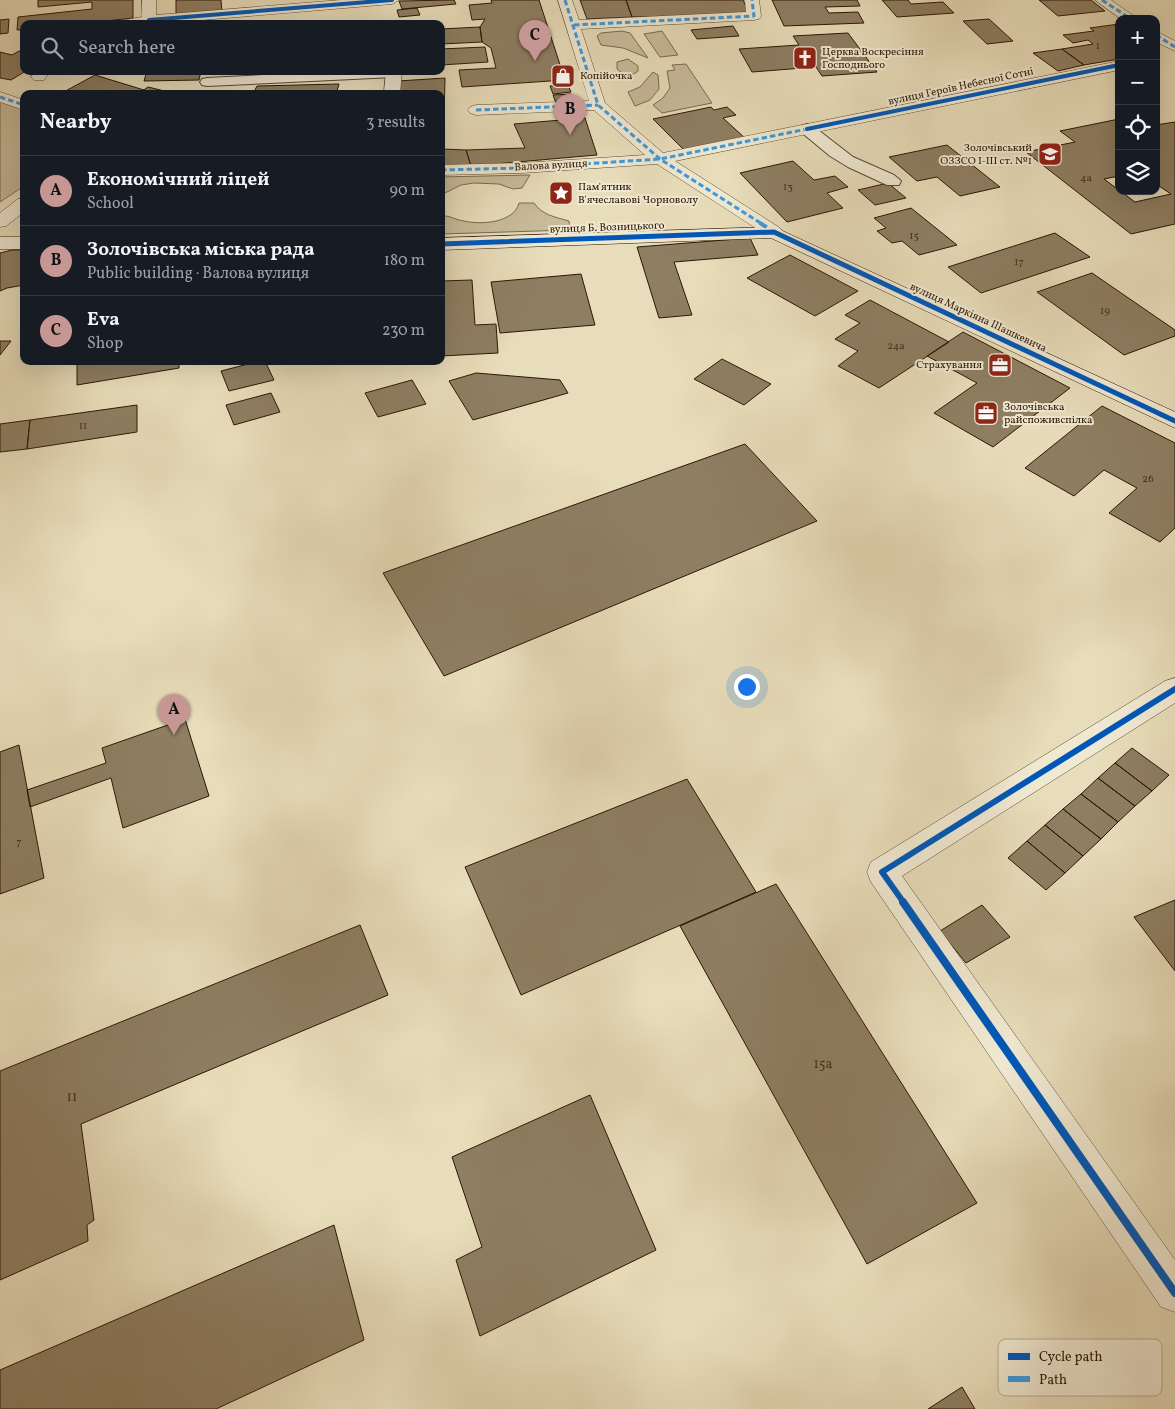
<!DOCTYPE html>
<meta charset="utf-8">
<style>
body{margin:0;font-family:Vollkorn,serif;background:#20242c;color:#f1f3f6}
.controls{position:absolute;right:15px;top:15px;display:grid;overflow:hidden;border-radius:10px;box-shadow:0 5px 20px #0002}
.controls button{width:45px;height:45px;display:grid;place-items:center;padding:0;border:0;border-bottom:1px solid #363941;background:#171b24;color:#f1f3f6;font:25px sans-serif}
.you{position:absolute;left:746px;top:686px;width:18px;height:18px;margin:-12px;border:4px solid #fff;border-radius:50%;background:#1a73e8;box-shadow:0 0 0 8px #1a73e833}
.badge{display:grid;place-items:center;width:32px;height:32px;border-radius:50%;background:#c59692;color:#111;font-size:16px;font-weight:700}
.pin{position:absolute;translate:-50% -41px;filter:drop-shadow(0 1px 2px #0008)}
.pin::after{content:'';position:absolute;top:26px;width:18px;height:15px;background:inherit;clip-path:polygon(0 0,100% 0,50% 100%)}
.list{margin:0;padding:0;list-style:none}
h2{display:flex;justify-content:space-between;align-items:center;height:65px;margin:0;padding:0 20px;font-size:21px}
h2 small{font-size:16px;font-weight:400;color:#9ea1a6}
.list li{display:grid;grid-template-columns:32px 1fr auto;gap:15px;align-items:center;box-sizing:border-box;height:70px;padding:0 20px;border-top:1px solid #363941}
.list b{display:block;font-size:19px;white-space:nowrap}
.list p{margin:0;font-size:16px;white-space:nowrap;color:#9ea1a6}
.list em{font-size:16px;font-style:normal;color:#9ea1a6}
.icon{flex:none;width:28px;height:28px;fill:none;stroke:currentColor;stroke-width:2;stroke-linecap:round;stroke-linejoin:round}
.map{position:relative;flex:none;width:1175px;height:1409px;overflow:hidden}
.search{position:absolute;background:#171b24;box-shadow:0 5px 20px #0002;left:20px;top:20px;width:425px;height:55px;display:flex;align-items:center;gap:12px;box-sizing:border-box;padding:0 18px;border-radius:10px;color:#9ea1a6;font-size:19px}
.panel{position:absolute;background:#171b24;box-shadow:0 5px 20px #0002;left:20px;top:90px;width:425px;height:275px;border-radius:10px}
.map>svg:first-child{display:block}
.green{fill:#c8bb9b;stroke:#7a694f}
.building{fill:#8e7e62;stroke:#2c1703}
.lines{fill:none;stroke-linecap:round;stroke-linejoin:round}
.lane-casing{stroke:#5b4831;stroke-width:2}
.street-casing{stroke:#5b4831;stroke-width:1}
.secondary-casing{stroke:#2c1703;stroke-width:1}
.lane{fill:#f0e9d2;fill-rule:evenodd}
.street{fill:#f0e9d2;fill-rule:evenodd}
.secondary{fill:#f0e9d2;fill-rule:evenodd}
.quiet-far1{stroke:#3d9add;stroke-width:3;stroke-dasharray:5.5 3;stroke-linecap:butt}
.quiet{stroke:#3d9add;stroke-width:4;stroke-dasharray:8 4;stroke-linecap:butt}
.cycleway-far3-casing{stroke:#f0e9d2;stroke-width:5.5}
.cycleway-far2-casing{stroke:#f0e9d2;stroke-width:8}
.cycleway-far1-casing{stroke:#f0e9d2;stroke-width:9}
.cycleway-casing{stroke:#f0e9d2;stroke-width:11}
.cycleway-far3{stroke:#0057b8;stroke-width:4}
.cycleway-far2{stroke:#0057b8;stroke-width:5}
.cycleway-far1{stroke:#0057b8;stroke-width:6}
.cycleway{stroke:#0057b8;stroke-width:8}
.labels{text-anchor:middle;dominant-baseline:central;stroke-width:4;stroke-linejoin:round;paint-order:stroke}
.number-label{font-size:11px;fill:#44311b}
.far-poi-label{font-size:11px;fill:#2c1703;stroke:#f0e9d2;text-anchor:start}
.far-street-label{font-size:11px;fill:#2c1703;stroke:#f0e9d2}
.near-number-label{font-size:14px;fill:#44311b}
.key{fill:#f0e9d2;stroke:#b5aa94;stroke-width:1}
.key-label{font-size:14px;fill:#2c1703}
</style>
<div class="map">
<svg width="1175" height="1409" viewBox="0 0 1175 1409">
<rect width="100%" height="100%" fill="#e8ddba"/>
<filter id="stains"><feTurbulence type="fractalNoise" baseFrequency=".004" numOctaves="4"/><feColorMatrix values="0 0 0 0 .2 0 0 0 0 .09 0 0 0 0 .02 0 0 0 .5 -.17"/></filter>
<radialGradient id="worn" r=".72"><stop offset=".6" stop-color="#630" stop-opacity="0"/><stop offset="1" stop-color="#630" stop-opacity=".3"/></radialGradient>
<!-- green -->
<path class="green" d="M622 31 630 33 648 58 623 48 601 45 597 36 601 33Z
M662 31 678 55 660 57 644 34Z
M628 59 638 66V71C632 77 623 75 617 69V62Z
M686 64 712 103 662 113 653 105 663 98 670 88 667 71 675 70 672 65Z
M653 72 658 75 659 89 650 100 635 106 628 92 640 87Z
M0 93 24 102V186L0 202Z
M530 175 522 188 513 189 499 184 474 183 461 185 441 195V177Z
M519 203H534C542 215 555 217 569 221L570 230 441 234V216C450 215 455 220 464 221 481 225 514 223 519 203Z"/>
<!-- building -->
<path class="building" d="M38 0H133V18L78 24H24V30H17L18 17 92 9V2L38 7Z
M176 0H221L222 12 176 16Z
M454 0 456 4 402 9 399 1Z
M491 0H539L565 80 462 87 459 70 496 68 491 48 482 42 480 27 485 19 472 20 469 5 492 3Z
M580 0H626L632 17 587 19Z
M626 0H743L750 15 632 17Z
M772 0H857L860 6 825 7 829 13 858 12 864 23 784 26Z
M882 0H908L911 4 943 2 954 13 897 17Z
M1039 0H1091L1105 11 1058 16Z
M417 8 420 15 399 17 397 10Z
M9 19 8 33 0 34V20Z
M989 19 1013 41 987 44 963 21Z
M1119 24V59L1084 65 1062 49 1093 44 1088 40 1073 43 1063 35 1094 31 1090 28Z
M733 26 739 36 697 39 691 30Z
M480 27 482 42 441 44V29Z
M848 33 877 72 822 76 816 67 752 72 739 49 799 45 793 36Z
M485 47 488 62 441 65V49Z
M1062 49 1084 65 1058 71 1033 53Z
M19 51 24 52V71H26L11 80 0 78V52L12 55Z
M147 71H201L199 80 144 81Z
M95 75 144 90 137 94H60Z
M445 78 443 166H441V94H397L398 81Z
M339 84 336 94H253L257 86Z
M568 85 571 92 553 94 550 86Z
M148 87 177 94H138Z
M571 94 574 102 556 103 553 95Z
M711 107 714 110 727 107 736 115 723 118 746 139 686 152 653 119Z
M585 118 597 155 471 166 466 150 525 148 514 124Z
M1119 119V176L1104 179 1135 202 1171 194 1156 184V125L1175 122V224L1131 234 1026 152 1075 142 1060 131Z
M947 145 1000 187 960 196 937 177 917 181 889 157Z
M443 149 466 150 471 166H443Z
M793 161 814 180 835 176 848 187 827 193 843 208 787 222 740 173Z
M888 183 906 198 875 205 858 190Z
M911 208 957 245 919 255 902 241 892 243 877 231 886 228 874 218Z
M1055 233 1090 257 981 293 948 267Z
M750 238 758 255 674 262 692 315 659 318 637 247Z
M12 250H24V285L7 288 0 291V253Z
M790 255 858 291 815 316 747 278Z
M1092 273 1175 330V336L1124 355 1037 292Z
M581 274 595 325 500 333 491 282Z
M472 280 475 325 496 324 498 353 441 356V281Z
M870 300 949 342 879 388 838 366 858 351 835 339 860 323 845 315Z
M963 332 1070 388 993 447 934 413 977 383 927 356Z
M0 341H11L0 355Z
M722 359 771 384 744 405 694 379Z
M77 361H179V368L77 385Z
M260 361H265L274 380 229 391 221 371Z
M476 373 560 380 568 393 473 420 449 381Z
M412 380 426 404 378 417 365 393Z
M271 393 280 412 234 425 226 405Z
M137 405V432L27 449 30 420Z
M1102 406 1175 443V528L1160 542 1109 513 1137 488 1104 470 1074 496 1025 468Z
M30 420 27 449 0 452V424Z
M745 444 817 521 444 676 383 573Z
M185 719 209 796 123 828 111 778 30 807 27 790 106 763 102 748Z
M19 745 44 878 0 894V752Z
M1132 748 1169 775 1152 791 1115 763Z
M1115 763 1152 791 1135 806 1098 778Z
M1098 778 1135 806 1118 822 1081 794Z
M687 779 756 892 521 995 465 867Z
M1081 794 1118 822 1101 839 1063 809Z
M1063 809 1101 839 1083 856 1045 825Z
M1045 825 1083 856 1065 873 1027 841Z
M1027 841 1065 873 1046 890 1008 858Z
M776 884 977 1203 867 1264 680 926Z
M1175 900V971L1134 917Z
M982 905 1010 937 966 963 940 931Z
M360 925 388 995 81 1124 94 1220 87 1225 88 1241 0 1280V1071Z
M590 1095 656 1250 480 1336 456 1260 482 1247 452 1157Z
M334 1225 364 1340 216 1409H0V1370Z
M962 1387 975 1409H928Z"/>
<g class="lines">
<!-- lane casing -->
<g class="lane-casing">
<path id="lane" d="M339 71H400L401 73 399 76 394 77 207 86 202 85 200 82 202 79 207 78Z
M807 124 813 126 853 157 894 175 901 181 899 185H887L848 167 830 156 801 132 799 129 801 126Z"/>
</g>
<!-- street casing -->
<g class="street-casing">
<path id="street" d="M142 0H156V15L341 0H399L392 4 155 24H117L119 21 142 17Z
M558 0H572L579 20 746 12 745 0H759L761 16 759 19 754 20 581 29 605 103 663 153 1119 61V70L675 161 780 228 783 232 780 236 774 237 768 236 657 164 522 173 441 175V165L522 163 645 155 594 110 476 115 470 113 468 110 470 107 476 105 589 101Z
M1095 0H1111L1138 19H1121Z
M1156 31 1175 41V51L1156 42Z
M35 71H50L44 80H34L31 77Z
M386 71H402L400 94H384Z
M0 92 24 100V110L0 102Z
M24 198V212L6 226 0 227V213L18 199Z
M1175 678V703L902 876 1175 1260V1312L1161 1307 871 882 867 872 871 862 1165 681Z"/>
</g>
<!-- secondary casing -->
<g class="secondary-casing">
<path id="secondary" d="M774 227 1175 412V428L771 238 441 250V238Z
M0 237H24V249H0Z"/>
</g>
<!-- lane -->
<use href="#lane" class="lane"/>
<!-- street -->
<use href="#street" class="street"/>
<!-- secondary -->
<use href="#secondary" class="secondary"/>
<!-- quiet-far1 -->
<path class="quiet-far1" d="M565 0 598 105 660 159 762 224
M1102 0 1131 19
M574 25 754 16 752 0
M1156 35 1175 47
M0 97 24 105
M476 110 598 105
M441 170 522 168 660 159 807 129"/>
<!-- quiet -->
<path class="quiet" d="M760 223 771 230"/>
<!-- cycleway-far3 casing -->
<g class="cycleway-far3-casing">
<path id="cycleway-far3" d="M149 20 392 0
M807 129 1119 65"/>
</g>
<!-- cycleway-far2 casing -->
<g class="cycleway-far2-casing">
<path id="cycleway-far2" d="M441 244 774 232 1175 421"/>
</g>
<!-- cycleway-far1 casing -->
<g class="cycleway-far1-casing">
<path id="cycleway-far1" d="M904 903 882 872 1175 689"/>
</g>
<!-- cycleway casing -->
<g class="cycleway-casing">
<path id="cycleway" d="M903 902 1175 1293"/>
</g>
<!-- cycleway-far3 -->
<use href="#cycleway-far3" class="cycleway-far3"/>
<!-- cycleway-far2 -->
<use href="#cycleway-far2" class="cycleway-far2"/>
<!-- cycleway-far1 -->
<use href="#cycleway-far1" class="cycleway-far1"/>
<!-- cycleway -->
<use href="#cycleway" class="cycleway"/>
</g>
<!-- icons -->
<defs>
<g id="church-square" transform="scale(1.25)"><rect x="-9" y="-9" width="18" height="18" rx="4" fill="#8f2418" stroke="#f0e9d2"/><path d="M-1.2-6h2.4v3.5h3.3v2.4h-3.3V6h-2.4V-.1h-3.3v-2.4h3.3Z" fill="#fff"/></g>
<g id="shop-square" transform="scale(1.25)"><rect x="-9" y="-9" width="18" height="18" rx="4" fill="#8f2418" stroke="#f0e9d2"/><path d="M-5-2.5h2.3a2.7 3.5 0 0 1 5.4 0H5L5.5 6h-11ZM-1.5-2.5h3a1.5 2.3 0 0 0-3 0Z" fill="#fff"/></g>
<g id="school-square" transform="scale(1.25)"><rect x="-9" y="-9" width="18" height="18" rx="4" fill="#8f2418" stroke="#f0e9d2"/><path d="M0-5L7-2L0 1L-7-2ZM-4 1L0 2.5L4 1V4Q0 6-4 4Z" fill="#fff"/></g>
<g id="sight-square" transform="scale(1.25)"><rect x="-9" y="-9" width="18" height="18" rx="4" fill="#8f2418" stroke="#f0e9d2"/><path d="M0-6L1.8-2.2L6-1.7L2.9 1.2L3.7 5.4L0 3.3L-3.7 5.4L-2.9 1.2L-6-1.7L-1.8-2.2Z" fill="#fff"/></g>
<g id="office-square" transform="scale(1.25)"><rect x="-9" y="-9" width="18" height="18" rx="4" fill="#8f2418" stroke="#f0e9d2"/><path d="M-6-3h4V-5.5h4V-3h4V5H-6ZM-1-4.5V-3h2v-1.5ZM-6 0V1H6V0Z" fill="#fff"/></g>
</defs>
<g fill-rule="evenodd">
<use href="#church-square" x="805" y="58"/>
<use href="#shop-square" x="563" y="76"/>
<use href="#school-square" x="1050" y="154"/>
<use href="#sight-square" x="561" y="193"/>
<use href="#office-square" x="1000" y="365"/>
<use href="#office-square" x="986" y="413"/>
</g>
<g class="labels">
<!-- number labels -->
<g class="number-label">
<text x="1098" y="46">1</text>
<text x="1086" y="178">4а</text>
<text x="788" y="187">13</text>
<text x="914" y="236">15</text>
<text x="1019" y="262">17</text>
<text x="1105" y="311">19</text>
<text x="896" y="346">24а</text>
<text x="83" y="426">11</text>
<text x="1148" y="479">26</text>
<text x="19" y="842">7</text>
</g>
<!-- far-poi labels -->
<g class="far-poi-label">
<text x="822" y="52">Церква Воскресіння<tspan x="822" dy="13">Господнього</tspan></text>
<text x="580" y="76">Копійочка</text>
<text x="1032" y="148" text-anchor="end">Золочівський<tspan x="1032" dy="13">ОЗЗСО І-ІІІ ст. №1</tspan></text>
<text x="578" y="187">Пам'ятник<tspan x="578" dy="13">В'ячеславові Чорноволу</tspan></text>
<text x="982" y="365" text-anchor="end">Страхування</text>
<text x="1004" y="407">Золочівська<tspan x="1004" dy="13">райспоживспілка</tspan></text>
</g>
<!-- far-street labels -->
<g class="far-street-label">
<text transform="translate(961 87) rotate(-12)">вулиця Героїв Небесної Сотні</text>
<text transform="translate(551 166) rotate(-3)">Валова вулиця</text>
<text transform="translate(607 228) rotate(-2)">вулиця Б. Возницького</text>
<text transform="translate(978 318) rotate(25)">вулиця Маркіяна Шашкевича</text>
</g>
<!-- near-number labels -->
<g class="near-number-label">
<text x="823" y="1064">15а</text>
<text x="72" y="1097">11</text>
</g>
</g>
<!-- legend -->
<rect x="998" y="1339" width="164" height="57" rx="8" class="key"/>
<rect x="1008" y="1353" width="22" height="7" fill="#0057b8"/>
<rect x="1008" y="1376" width="22" height="6" fill="#3d9add"/>
<g class="key-label">
<text x="1039" y="1361">Cycle path</text>
<text x="1039" y="1384">Path</text>
</g>
<rect width="100%" height="100%" filter="url(#stains)"/>
<rect width="100%" height="100%" fill="url(#worn)"/>
</svg>
<div class="controls">
<button>+</button>
<button>−</button>
<button><svg class="icon" aria-label="locate" viewBox="0 0 24 24"><circle cx="12" cy="12" r="6"/><path d="M12 2v4M12 18v4M2 12h4M18 12h4"/></svg></button>
<button><svg class="icon" aria-label="layers" viewBox="0 0 24 24"><path d="M12 4l9 5-9 5-9-5zM3 14l9 5 9-5"/></svg></button>
</div>
<div class="you"></div>
<div class="pin badge" style="left:174px;top:735px">A</div>
<div class="pin badge" style="left:570px;top:135px">B</div>
<div class="pin badge" style="left:535px;top:61px">C</div>
<div class="search"><svg class="icon" aria-label="search" viewBox="0 0 24 24"><circle cx="10" cy="10" r="6"/><path d="M15 15l6 6"/></svg>Search here</div>
<section class="panel">
<h2>Nearby<small>3 results</small></h2>
<ul class="list">
<li><span class="badge">A</span><div><b>Економічний ліцей</b><p>School</p></div><em>90 m</em></li>
<li><span class="badge">B</span><div><b>Золочівська міська рада</b><p>Public building · Валова вулиця</p></div><em>180 m</em></li>
<li><span class="badge">C</span><div><b>Eva</b><p>Shop</p></div><em>230 m</em></li>
</ul>
</section>
</div>
